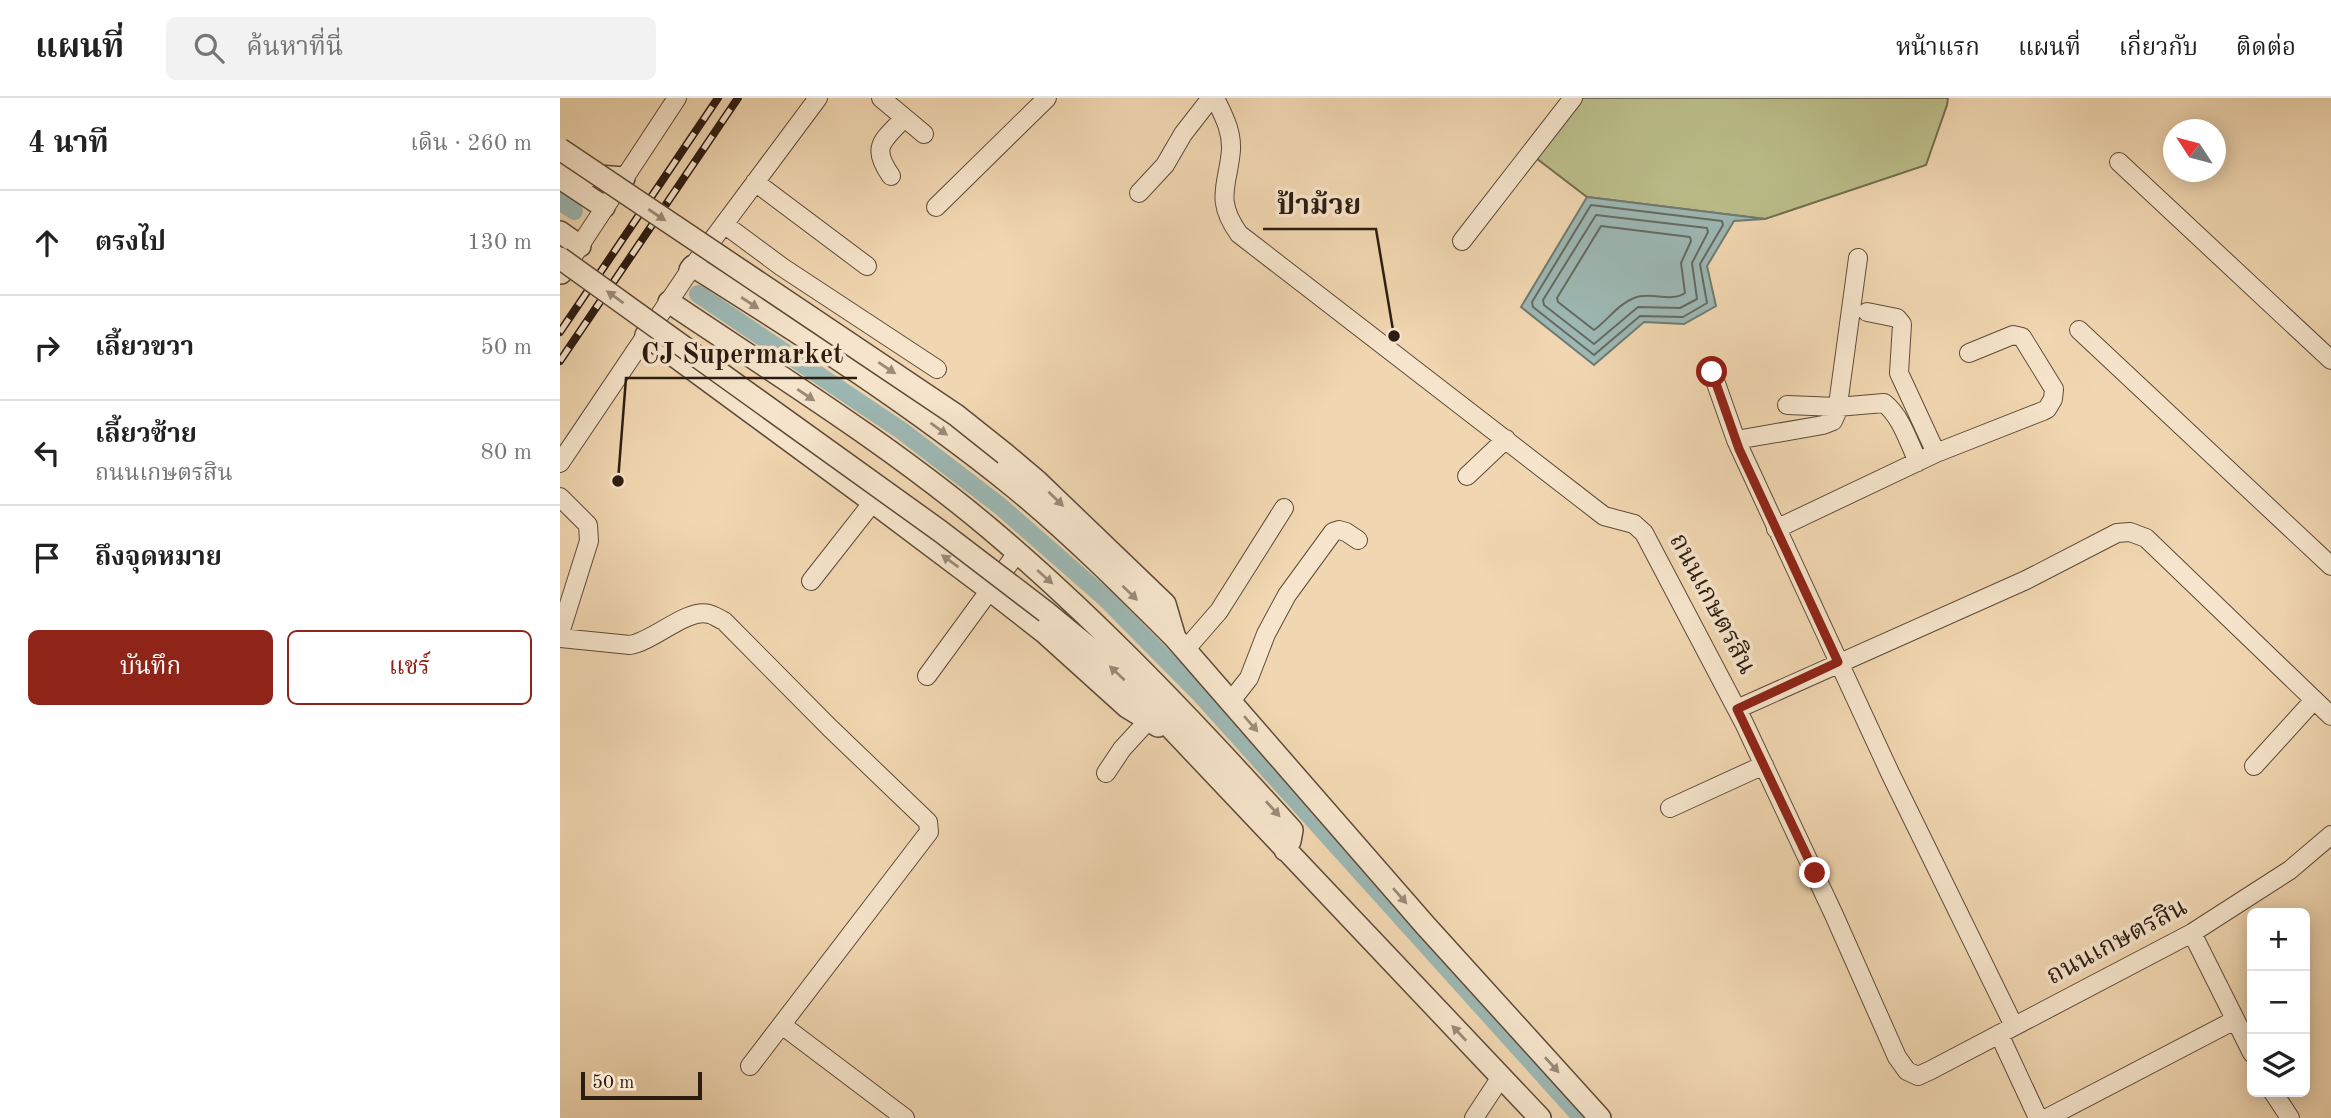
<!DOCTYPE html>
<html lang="th">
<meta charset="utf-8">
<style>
body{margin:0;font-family:"Old Standard TT","Noto Serif Thai",serif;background:#f2f2f2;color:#222}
.controls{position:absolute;right:21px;bottom:21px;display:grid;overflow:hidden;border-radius:10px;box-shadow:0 4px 18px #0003}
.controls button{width:63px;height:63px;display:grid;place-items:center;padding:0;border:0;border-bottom:2px solid #e0e0e0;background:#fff;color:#222;font:35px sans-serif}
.compass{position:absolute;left:1603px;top:21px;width:63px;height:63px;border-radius:50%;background:#fff;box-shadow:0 4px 18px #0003;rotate:306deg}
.scale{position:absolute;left:21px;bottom:18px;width:121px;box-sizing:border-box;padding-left:7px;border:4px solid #2d1c12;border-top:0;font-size:19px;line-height:24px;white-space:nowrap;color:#2d1c12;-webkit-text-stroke:5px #f6e5cc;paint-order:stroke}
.stop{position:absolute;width:21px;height:21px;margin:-16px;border:5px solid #8f2418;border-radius:50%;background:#fff}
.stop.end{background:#8f2418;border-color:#fff;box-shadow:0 2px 7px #0008}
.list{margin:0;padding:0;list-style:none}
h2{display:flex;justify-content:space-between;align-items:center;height:91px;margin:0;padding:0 28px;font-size:30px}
h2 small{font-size:23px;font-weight:400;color:#767676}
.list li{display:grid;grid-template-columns:46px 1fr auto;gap:21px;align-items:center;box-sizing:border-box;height:105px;padding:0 28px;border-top:2px solid #e0e0e0}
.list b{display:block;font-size:26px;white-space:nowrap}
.list p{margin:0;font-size:23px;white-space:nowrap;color:#767676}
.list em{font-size:23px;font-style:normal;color:#767676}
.actions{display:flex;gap:14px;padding:21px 28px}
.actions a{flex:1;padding:16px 0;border:2px solid #8f2418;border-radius:10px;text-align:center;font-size:24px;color:#8f2418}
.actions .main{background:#8f2418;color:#fff}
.icon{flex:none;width:38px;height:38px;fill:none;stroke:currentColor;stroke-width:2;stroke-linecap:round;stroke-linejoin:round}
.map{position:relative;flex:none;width:1771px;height:1020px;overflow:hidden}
header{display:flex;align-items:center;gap:42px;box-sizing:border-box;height:98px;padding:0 35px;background:#fff;border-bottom:2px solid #e0e0e0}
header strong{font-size:33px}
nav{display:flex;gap:38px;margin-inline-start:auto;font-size:24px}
.search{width:490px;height:63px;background:#f2f2f2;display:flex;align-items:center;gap:18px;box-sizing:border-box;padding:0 24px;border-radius:10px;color:#767676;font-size:26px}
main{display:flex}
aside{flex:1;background:#fff}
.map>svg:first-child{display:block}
.green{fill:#bbbe8a;stroke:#746d4e;stroke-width:2}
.water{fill:#9db8b4;stroke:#707a73;stroke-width:2}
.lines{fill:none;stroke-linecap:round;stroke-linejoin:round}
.shore{stroke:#656a63;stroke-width:2}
.canal{stroke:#9db8b4;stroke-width:18}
.minor-casing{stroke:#5e4b3a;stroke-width:20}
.tertiary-casing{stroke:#5e4b3a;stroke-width:24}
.minor{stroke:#f6e5cc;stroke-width:18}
.tertiary{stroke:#f6e5cc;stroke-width:21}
.rail-casing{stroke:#2d1c12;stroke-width:8}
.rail{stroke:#f6e5cc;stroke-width:5;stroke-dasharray:16;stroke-linecap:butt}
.tertiary-bridge-casing{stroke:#5e4b3a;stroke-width:24;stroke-linecap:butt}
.tertiary-bridge{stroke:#f6e5cc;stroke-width:21}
.oneway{fill:#9c8b78}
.route{stroke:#8f2418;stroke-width:9}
.labels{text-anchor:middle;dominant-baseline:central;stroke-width:7;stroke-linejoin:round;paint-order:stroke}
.street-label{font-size:26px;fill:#2d1c12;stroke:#f6e5cc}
.leader{fill:none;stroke:#2d1c12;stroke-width:2.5}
.callout-dot{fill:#2d1c12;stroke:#f6e5cc;stroke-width:2.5}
.callout-label{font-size:28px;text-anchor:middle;font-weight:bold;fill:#2d1c12;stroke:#f6e5cc;stroke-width:7;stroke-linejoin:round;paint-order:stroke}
</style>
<header>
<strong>แผนที่</strong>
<div class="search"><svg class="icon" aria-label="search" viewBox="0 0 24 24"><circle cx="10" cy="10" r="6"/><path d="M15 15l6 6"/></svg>ค้นหาที่นี่</div>
<nav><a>หน้าแรก</a><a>แผนที่</a><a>เกี่ยวกับ</a><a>ติดต่อ</a></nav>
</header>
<main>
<aside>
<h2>4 นาที<small>เดิน · 260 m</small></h2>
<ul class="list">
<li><svg class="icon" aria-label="ahead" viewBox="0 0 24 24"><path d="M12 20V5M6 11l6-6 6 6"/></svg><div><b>ตรงไป</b></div><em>130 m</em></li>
<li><svg class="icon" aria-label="right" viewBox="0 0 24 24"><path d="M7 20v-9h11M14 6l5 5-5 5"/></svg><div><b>เลี้ยวขวา</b></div><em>50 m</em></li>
<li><svg class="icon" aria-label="left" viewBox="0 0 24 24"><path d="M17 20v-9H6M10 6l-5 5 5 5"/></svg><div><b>เลี้ยวซ้าย</b><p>ถนนเกษตรสิน</p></div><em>80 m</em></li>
<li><svg class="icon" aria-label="arrive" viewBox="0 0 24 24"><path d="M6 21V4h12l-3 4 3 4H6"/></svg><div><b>ถึงจุดหมาย</b></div></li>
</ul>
<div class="actions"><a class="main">บันทึก</a><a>แชร์</a></div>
</aside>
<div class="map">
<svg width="1771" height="1020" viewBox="0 0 1771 1020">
<rect width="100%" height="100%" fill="#f1d7b1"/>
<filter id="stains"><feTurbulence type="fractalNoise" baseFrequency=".00286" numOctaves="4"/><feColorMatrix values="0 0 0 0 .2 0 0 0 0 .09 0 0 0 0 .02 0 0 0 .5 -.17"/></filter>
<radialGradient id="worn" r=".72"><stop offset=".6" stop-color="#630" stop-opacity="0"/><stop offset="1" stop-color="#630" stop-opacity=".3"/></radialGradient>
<!-- green -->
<path class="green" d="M1021 0H1388L1387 7 1366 67 1205 121 1027 99 976 60Z"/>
<!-- water -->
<path class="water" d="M1027 99 1205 121 1174 123 1147 168 1156 208 1124 226 1084 224 1034 267 961 209Z"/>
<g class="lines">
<!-- shore -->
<path class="shore" d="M1031 107 1162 123 1163 127 1140 166 1147 205 1123 219 1080 218 1034 257 973 209 972 204Z
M1036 117 1147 130 1148 134 1132 165 1137 201 1120 210 1078 209 1034 246 984 207 983 202Z
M1041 128 1130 139 1131 143 1121 165 1125 195C1110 205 1091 193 1074 200 1058 206 1047 223 1034 232L998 204 997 200Z"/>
<!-- canal -->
<path class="canal" d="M0 103 14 113
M138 196 342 333 440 408 545 500 641 597 1022 1020"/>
<!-- minor casing -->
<g class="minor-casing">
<path id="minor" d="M321 0 364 36
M655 0C663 17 672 32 671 52 668 88 654 101 679 136L1044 418 1074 426 1084 435 1184 625 1274 817 1337 959 1347 973 1358 978 1371 972 1632 835 1730 772 1771 737
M1559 64 1771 262
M331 78C310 48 323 43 344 20
M195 84 307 168
M579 95 605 67 623 36 651 0
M376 109 487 0
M164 126 222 169 377 271
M902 143 1013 0
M13 158 117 0
M1298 160 1277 314 1273 323 1263 327 1176 342 1331 677 1454 928
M133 168 258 0
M1307 214 1337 220 1342 226 1339 275 1376 355
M1519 232 1771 468
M1152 274 1176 342
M1227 307 1277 309 1324 305C1341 318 1349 345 1358 364
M0 365 130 172
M907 378 946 341
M0 399 28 427 29 443 0 535
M1216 431 1376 355 1483 313 1487 311 1493 301 1494 291 1462 239 1453 237 1409 255
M251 483 313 404
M0 540 70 547C94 543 127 510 149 516 154 517 159 521 164 523L270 630 368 724 369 734 190 968
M626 551 659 513 724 410
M367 578 457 455
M671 603 689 580 706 536 727 497 773 434 779 432 786 434 798 442
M1177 611 1466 482 1557 435 1570 434 1586 440 1771 618
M1694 668 1754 602
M546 675 562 651 596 614
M1110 710 1204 667
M1632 835 1692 955
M222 927 345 1020
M1439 936 1478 1020
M1713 994 1730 1020
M914 1020 941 979
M1487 1020 1675 922"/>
</g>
<!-- tertiary casing -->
<g class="tertiary-casing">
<path id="tertiary" d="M0 75 64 80
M0 80 44 109
M0 134 20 148
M130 172 133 168C243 237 354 308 455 390 511 436 563 488 614 539
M0 174 1 175
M109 204C216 276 329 346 429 430 538 522 636 626 732 732L730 743 725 752
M86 237 313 404 430 492 485 535 567 609 598 628
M445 356 477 383 605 506 615 540 865 827 1040 1020
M486 514 531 551 575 592 980 1020"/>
</g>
<!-- minor -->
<use href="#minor" class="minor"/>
<!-- tertiary -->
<use href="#tertiary" class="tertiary"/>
<!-- rail casing -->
<g class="rail-casing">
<path id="rail" d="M0 234 158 0
M0 263 178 0"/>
</g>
<!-- rail -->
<use href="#rail" class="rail"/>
<!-- tertiary-bridge casing -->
<g class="tertiary-bridge-casing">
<path id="tertiary-bridge" d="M0 51 396 317 445 356
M0 160 380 433 486 514"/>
</g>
<!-- tertiary-bridge -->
<use href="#tertiary-bridge" class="tertiary-bridge"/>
</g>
<!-- one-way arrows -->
<defs><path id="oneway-solid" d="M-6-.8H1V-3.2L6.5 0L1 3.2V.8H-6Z" transform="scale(1.75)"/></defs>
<g class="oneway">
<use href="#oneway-solid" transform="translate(97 117) rotate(34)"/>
<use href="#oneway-solid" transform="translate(55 199) rotate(-144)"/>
<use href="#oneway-solid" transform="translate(190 205) rotate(33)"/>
<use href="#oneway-solid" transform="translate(327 270) rotate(34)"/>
<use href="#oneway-solid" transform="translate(246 297) rotate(34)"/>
<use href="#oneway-solid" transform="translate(379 331) rotate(36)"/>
<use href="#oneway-solid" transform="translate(496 401) rotate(44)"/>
<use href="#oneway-solid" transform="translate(390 463) rotate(-144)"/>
<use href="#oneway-solid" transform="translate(485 479) rotate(42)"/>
<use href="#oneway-solid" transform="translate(570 495) rotate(44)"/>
<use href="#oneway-solid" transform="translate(557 575) rotate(-137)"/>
<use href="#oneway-solid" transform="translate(691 626) rotate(49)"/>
<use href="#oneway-solid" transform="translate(713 711) rotate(48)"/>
<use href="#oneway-solid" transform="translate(840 798) rotate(49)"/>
<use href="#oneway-solid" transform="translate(899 935) rotate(-133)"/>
<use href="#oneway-solid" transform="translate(992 967) rotate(48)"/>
</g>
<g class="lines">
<!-- route -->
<path class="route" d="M1152 274 1179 351 1278 564 1177 611 1255 775"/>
</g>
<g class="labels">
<!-- street labels -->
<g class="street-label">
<text transform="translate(1152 506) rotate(62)">ถนนเกษตรสิน</text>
<text transform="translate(1557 844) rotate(-28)">ถนนเกษตรสิน</text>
</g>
</g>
<!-- callouts -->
<path class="leader" d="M834 238L816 131H703M58 383L66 280H297"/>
<g class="callout-dot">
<circle cx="834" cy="238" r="7"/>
<circle cx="58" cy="383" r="7"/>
</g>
<g class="callout-label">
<text x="759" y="116">ป้าม้วย</text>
<text x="182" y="265">CJ Supermarket</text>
</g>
<rect width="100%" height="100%" filter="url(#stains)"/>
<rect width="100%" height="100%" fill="url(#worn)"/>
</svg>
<div class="controls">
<button>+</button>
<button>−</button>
<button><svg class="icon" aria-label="layers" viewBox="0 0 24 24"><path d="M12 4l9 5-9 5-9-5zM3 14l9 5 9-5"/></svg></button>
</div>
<svg class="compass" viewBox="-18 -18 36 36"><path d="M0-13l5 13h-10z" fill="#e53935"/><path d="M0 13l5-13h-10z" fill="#767676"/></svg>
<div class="scale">50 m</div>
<div class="stop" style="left:1152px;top:274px"></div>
<div class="stop end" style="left:1255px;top:775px"></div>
</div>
</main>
